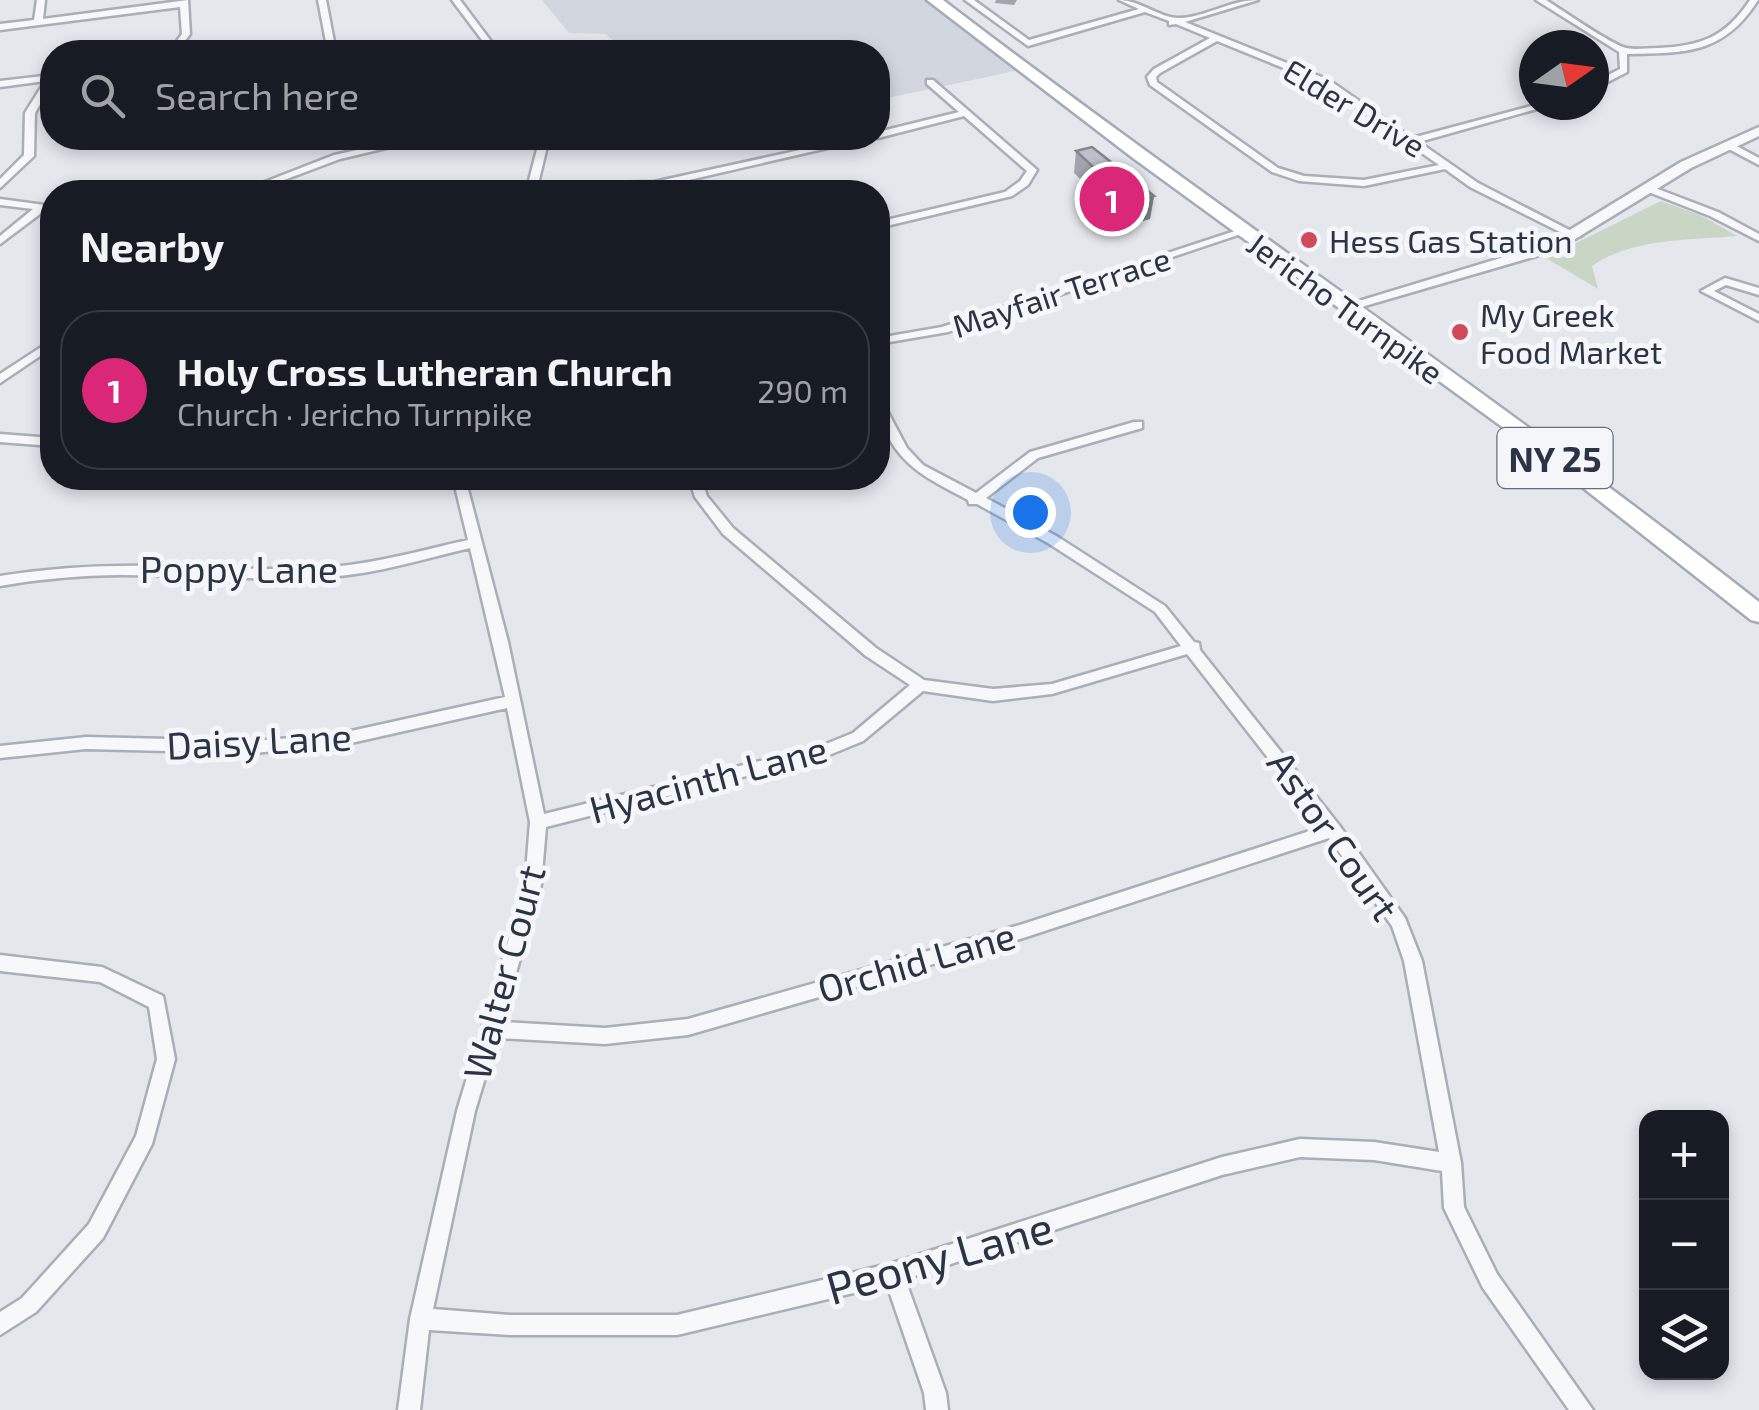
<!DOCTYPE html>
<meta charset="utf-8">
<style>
body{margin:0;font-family:"Exo 2",sans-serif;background:#242831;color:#f1f3f6}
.controls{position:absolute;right:30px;bottom:30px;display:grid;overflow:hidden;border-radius:20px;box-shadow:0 5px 15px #0003}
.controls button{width:90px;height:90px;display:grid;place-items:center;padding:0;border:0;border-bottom:2px solid #363941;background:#171b24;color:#f1f3f6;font:50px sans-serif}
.compass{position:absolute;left:1519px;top:30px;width:90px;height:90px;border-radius:50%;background:#171b24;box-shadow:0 5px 15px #0003;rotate:76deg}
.you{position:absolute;left:1030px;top:512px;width:35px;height:35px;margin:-25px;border:8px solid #fff;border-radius:50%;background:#1a73e8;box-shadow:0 0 0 15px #1a73e833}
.badge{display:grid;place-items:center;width:65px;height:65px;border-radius:50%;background:#db2777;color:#fff;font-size:32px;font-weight:700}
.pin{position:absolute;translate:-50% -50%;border:5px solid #fff;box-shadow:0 2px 10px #0006}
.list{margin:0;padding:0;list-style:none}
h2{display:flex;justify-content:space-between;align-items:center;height:130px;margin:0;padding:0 40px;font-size:42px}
h2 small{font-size:32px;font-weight:400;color:#9ea1a6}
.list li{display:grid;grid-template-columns:65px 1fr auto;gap:30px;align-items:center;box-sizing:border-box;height:160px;margin:0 20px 20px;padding:0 20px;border:2px solid #363941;border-radius:40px}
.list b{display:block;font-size:38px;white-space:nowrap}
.list p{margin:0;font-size:32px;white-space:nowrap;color:#9ea1a6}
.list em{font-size:32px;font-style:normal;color:#9ea1a6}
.icon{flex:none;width:55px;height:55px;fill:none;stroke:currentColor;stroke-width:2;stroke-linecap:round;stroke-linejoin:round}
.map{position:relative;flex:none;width:1759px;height:1410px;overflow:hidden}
.search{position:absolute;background:#171b24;box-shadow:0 5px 15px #0003;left:40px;top:40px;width:850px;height:110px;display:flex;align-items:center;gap:25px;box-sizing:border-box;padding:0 35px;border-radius:40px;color:#9ea1a6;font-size:38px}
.panel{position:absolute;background:#171b24;box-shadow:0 5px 15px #0003;left:40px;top:180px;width:850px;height:310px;border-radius:40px}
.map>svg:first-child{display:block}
.built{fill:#d2d6de}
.green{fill:#c9d6c5}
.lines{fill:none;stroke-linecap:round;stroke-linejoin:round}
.minor-casing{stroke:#a9aeb7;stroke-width:5}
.tertiary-casing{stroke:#a9aeb7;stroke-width:5}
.primary-casing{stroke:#a3abb8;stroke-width:5}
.minor{fill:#f7f8fa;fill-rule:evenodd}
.tertiary{fill:#f7f8fa;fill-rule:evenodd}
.primary{fill:#fff;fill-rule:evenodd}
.wall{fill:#a1a5ae}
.shaded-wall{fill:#83868d}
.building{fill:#bbc0ca;stroke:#83868d;stroke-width:2.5}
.poi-dot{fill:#d1495b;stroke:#f4f6f9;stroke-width:4}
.labels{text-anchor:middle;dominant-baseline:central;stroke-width:10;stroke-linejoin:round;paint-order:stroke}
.far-street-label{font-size:32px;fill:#2b3445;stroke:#f4f6f9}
.far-poi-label{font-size:32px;fill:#2b3445;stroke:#f4f6f9;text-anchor:start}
.shield{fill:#f4f6f9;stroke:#676e7b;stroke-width:2.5}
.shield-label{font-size:35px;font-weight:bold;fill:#2b3445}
.street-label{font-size:38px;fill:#2b3445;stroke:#f4f6f9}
.near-street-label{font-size:45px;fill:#2b3445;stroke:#f4f6f9}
</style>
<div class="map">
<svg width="1759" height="1410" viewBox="0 0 1759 1410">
<rect width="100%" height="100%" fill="#e4e7ec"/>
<!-- built -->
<path class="built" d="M542 0H934L1024 69 878 100V52H625L606 34 569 33Z"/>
<!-- green -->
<path class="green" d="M1661 201 1702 216 1737 236C1691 240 1631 238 1592 266L1598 289 1546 258Z"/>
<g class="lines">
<!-- minor casing -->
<g class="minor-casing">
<path id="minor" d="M37 0H45L43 19 188 0 190 34 177 52H169L182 34 180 7 0 30V24L34 20Z
M318 0H326L336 52H328Z
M452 0H460L499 52H491Z
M965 0H974L1029 40 1139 9 1119 0C1140 0 1161 19 1180 18 1206 17 1230 0 1258 0L1185 22 1329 80 1412 138 1535 105H1551L1419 142 1478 183 1581 236 1572 238 1470 187 1445 169 1364 186 1299 181 1272 172 1150 85 1147 77 1154 69 1210 38 1176 24 1169 25V21L1145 12 1028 46ZM1217 41 1323 84 1439 165 1364 180 1304 176 1278 168 1157 82 1156 77 1160 73Z
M1536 0H1546C1562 10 1612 45 1626 48 1636 50 1648 48 1658 48 1701 46 1726 37 1750 0H1758C1724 54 1686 53 1627 54V72L1594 89V82L1620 69 1619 52Z
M52 75V84L35 113 34 156 0 188V179L24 155 25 113 45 81 0 87V81Z
M927 80H933L1037 170 1028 185 1012 196 878 228V222L1005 192 1020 181 1027 171 964 116 878 138H877L878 132 959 112 927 84Z
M412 138H428L340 159 252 192H239L334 155Z
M540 138H549L538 184 654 182 855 138H871L654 188 537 190 536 192H526Z
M1725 143H1731L1759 158V165L1725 147Z
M1650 186 1718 212 1759 234V241L1710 216 1646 191 1645 189Z
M0 199 52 206V212L44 211 0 244V236L33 209 0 205Z
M1238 230 1247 232 948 332 878 344V338L942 327Z
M1725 278 1759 288V295L1726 285 1714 291 1759 314V321L1701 291Z
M52 340V348L0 383V374Z
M878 401 884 405 907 448 923 465 976 493 1030 452 1134 422H1142V428L1038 458 986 498 1058 537 1165 606 1194 642 1199 643 1200 650 1339 825 1405 918 1422 961 1461 1163 1464 1207 1497 1274 1593 1410H1569L1483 1288 1444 1208 1442 1171 1374 1160 1300 1157 1222 1175 905 1279 946 1393 948 1410H926L924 1393 887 1285 677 1335H510L429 1330 420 1410H398L410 1319 457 1111 525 885 530 822 507 708 333 747 251 753 86 749 0 758V746L86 737 251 741 333 735 505 697 470 548C423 559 376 574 328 577 259 581 190 575 122 575 81 575 40 579 0 586V576C51 568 102 565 154 566 213 566 273 572 332 567 378 563 423 550 468 540L453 478H465L508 642 544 814 821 746 853 733 910 685 866 656 723 534 695 497 689 478H701L707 496 733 528 876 648 924 680 993 689 1052 684 1181 646 1155 612 1048 543 977 504H969L968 500C937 483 907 471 889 438 882 425 877 416 878 401ZM1187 654 1322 827 1023 924 688 1019 605 1028 502 1022 541 885 546 827 829 755 863 741 923 691 993 701 1052 694ZM1329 838 1392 926 1404 961 1439 1152 1374 1142 1300 1139 1222 1157 893 1263 677 1315H510L433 1309 475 1111 497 1038 605 1044 688 1035 1023 938Z
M0 434 52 438V446L0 442Z
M0 955 102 967 163 996 175 1059 152 1144 103 1238 36 1312 0 1335V1312L22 1298 89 1224 136 1136 157 1059 149 1007 100 982 0 971Z"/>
</g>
<!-- tertiary casing -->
<g class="tertiary-casing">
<path id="tertiary" d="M1759 127V136L1691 168 1557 250 1351 310H1341L1339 307 1547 244 1681 162Z"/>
</g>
<!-- primary casing -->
<g class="primary-casing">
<path id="primary" d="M927 0H943C1211 205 1493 393 1759 602V622L1751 620 1549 461 1133 158Z"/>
</g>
<!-- minor -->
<use href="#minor" class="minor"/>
<!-- tertiary -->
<use href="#tertiary" class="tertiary"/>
<!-- primary -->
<use href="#primary" class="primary"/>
</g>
<!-- wall -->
<path class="wall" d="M996 0H1017L1014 5 995 3Z
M1076 151 1154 196 1150 219 1128 225 1074 173Z"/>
<!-- shaded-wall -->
<path class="shaded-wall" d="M1154 196 1150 219 1128 225 1131 202Z"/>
<!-- building -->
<path class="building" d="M1092 147 1154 196 1131 202 1076 151Z"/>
<!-- markers -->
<g class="poi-dot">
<circle cx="1309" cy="240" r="10"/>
<circle cx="1460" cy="332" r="10"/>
</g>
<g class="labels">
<!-- far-street labels -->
<g class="far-street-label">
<text transform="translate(1355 107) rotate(31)">Elder Drive</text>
<text transform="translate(1061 291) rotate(-18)">Mayfair Terrace</text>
<text transform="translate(1346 307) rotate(36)">Jericho Turnpike</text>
</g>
<!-- far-poi labels -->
<g class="far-poi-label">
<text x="1329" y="240">Hess Gas Station</text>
<text x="1480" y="314">My Greek<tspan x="1480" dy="37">Food Market</tspan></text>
</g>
<!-- shield labels -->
<rect class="shield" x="1497.5" y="428" width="115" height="60" rx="8"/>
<g class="shield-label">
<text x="1555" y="458">NY 25</text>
</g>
<!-- street labels -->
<g class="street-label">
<text x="239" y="568">Poppy Lane</text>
<text transform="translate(259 740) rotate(-3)">Daisy Lane</text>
<text transform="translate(708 778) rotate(-15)">Hyacinth Lane</text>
<text transform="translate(1334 835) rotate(55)">Astor Court</text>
<text transform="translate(916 961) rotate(-16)">Orchid Lane</text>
<text transform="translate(503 972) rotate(-75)">Walter Court</text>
</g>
<!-- near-street labels -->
<g class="near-street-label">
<text transform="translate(939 1256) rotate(-16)">Peony Lane</text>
</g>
</g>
</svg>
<div class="controls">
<button>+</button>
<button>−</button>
<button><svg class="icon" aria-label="layers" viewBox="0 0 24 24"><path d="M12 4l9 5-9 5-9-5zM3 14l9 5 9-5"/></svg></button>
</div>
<svg class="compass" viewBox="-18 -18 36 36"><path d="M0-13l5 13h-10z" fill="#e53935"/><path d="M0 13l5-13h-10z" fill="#9ea1a6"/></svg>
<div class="you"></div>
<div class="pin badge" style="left:1112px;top:199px">1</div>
<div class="search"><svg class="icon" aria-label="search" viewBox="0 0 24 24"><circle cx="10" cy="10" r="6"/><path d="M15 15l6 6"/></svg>Search here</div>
<section class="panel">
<h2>Nearby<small></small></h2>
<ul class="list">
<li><span class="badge">1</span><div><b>Holy Cross Lutheran Church</b><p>Church · Jericho Turnpike</p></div><em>290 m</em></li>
</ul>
</section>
</div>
